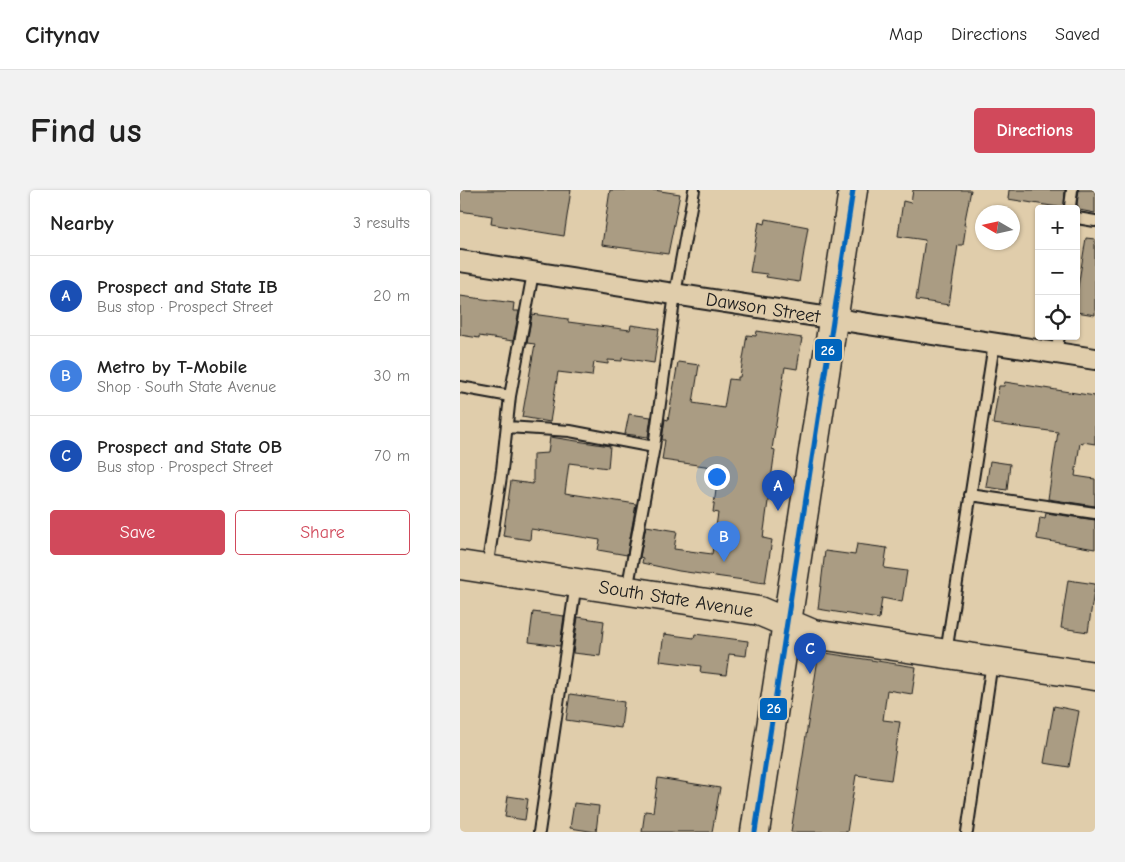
<!DOCTYPE html>
<meta charset="utf-8">
<style>
body{margin:0;font-family:"Comic Neue",sans-serif;background:#f2f2f2;color:#222}
.controls{position:absolute;right:15px;top:15px;display:grid;overflow:hidden;border-radius:5px;box-shadow:0 1px 4px #0004}
.controls button{width:45px;height:45px;display:grid;place-items:center;padding:0;border:0;border-bottom:1px solid #e0e0e0;background:#fff;color:#222;font:25px sans-serif}
.compass{position:absolute;left:515px;top:15px;width:45px;height:45px;border-radius:50%;background:#fff;box-shadow:0 1px 4px #0004;rotate:279deg}
.you{position:absolute;left:256px;top:286px;width:18px;height:18px;margin:-12px;border:4px solid #fff;border-radius:50%;background:#1a73e8;box-shadow:0 0 0 8px #1a73e833}
.badge{display:grid;place-items:center;width:32px;height:32px;border-radius:50%;background:#d1495b;color:#fff;font-size:16px;font-weight:700}
.pin{position:absolute;translate:-50% -41px;filter:drop-shadow(0 1px 2px #0008)}
.pin::after{content:'';position:absolute;top:26px;width:18px;height:15px;background:inherit;clip-path:polygon(0 0,100% 0,50% 100%)}
.list{margin:0;padding:0;list-style:none}
h2{display:flex;justify-content:space-between;align-items:center;height:65px;margin:0;padding:0 20px;font-size:21px}
h2 small{font-size:16px;font-weight:400;color:#767676}
.list li{display:grid;grid-template-columns:32px 1fr auto;gap:15px;align-items:center;box-sizing:border-box;height:80px;padding:0 20px;border-top:1px solid #e0e0e0}
.list b{display:block;font-size:19px;white-space:nowrap}
.list p{margin:0;font-size:16px;white-space:nowrap;color:#767676}
.list em{font-size:16px;font-style:normal;color:#767676}
.actions{display:flex;gap:10px;padding:15px 20px}
.actions a{flex:1;padding:11px 0;border:1px solid #d1495b;border-radius:5px;text-align:center;font-size:18px;color:#d1495b}
.actions .main{background:#d1495b;color:#fff}
.icon{flex:none;width:28px;height:28px;fill:none;stroke:currentColor;stroke-width:2;stroke-linecap:round;stroke-linejoin:round}
.map{position:relative;flex:none;width:635px;height:642px;overflow:hidden;border-radius:5px}
header{display:flex;align-items:center;gap:30px;box-sizing:border-box;height:70px;padding:0 25px;background:#fff;border-bottom:1px solid #e0e0e0}
header strong{font-size:24px}
nav{display:flex;gap:28px;margin-inline-start:auto;font-size:18px}
.intro{display:flex;align-items:center;justify-content:space-between;box-sizing:border-box;height:120px;padding:0 30px}
h1{margin:0;font-size:35px}
.button{padding:12px 22px;border-radius:5px;background:#d1495b;color:#fff;font-size:18px;font-weight:700}
main{display:flex;gap:30px;padding:0 30px}
aside{flex:1;background:#fff;border-radius:5px;box-shadow:0 1px 4px #0004}
.map>svg:first-child{display:block}
.building{fill:#aa9c83;stroke:#1c1c1c}
.lines{fill:none;stroke-linecap:round;stroke-linejoin:round}
.lane-casing{stroke:#1c1c1c;stroke-width:14}
.street-casing{stroke:#1c1c1c;stroke-width:24}
.secondary-casing{stroke:#1c1c1c;stroke-width:31}
.lane{stroke:#e0cdab;stroke-width:10}
.street{stroke:#e0cdab;stroke-width:20}
.secondary{stroke:#e0cdab;stroke-width:28}
.bus-1-casing{stroke:#e0cdab;stroke-width:9}
.bus-1{stroke:#0065bd;stroke-width:5}
.labels{text-anchor:middle;dominant-baseline:central;stroke-width:4.5;stroke-linejoin:round;paint-order:stroke}
.street-label{font-size:19px;fill:#1c1c1c;stroke:#e0cdab}
.line-badge{stroke:#e0cdab;stroke-width:2}
.badge-label{font-size:14px;text-anchor:middle;font-weight:bold;fill:#fff}
</style>
<header>
<strong>Citynav</strong>
<nav><a>Map</a><a>Directions</a><a>Saved</a></nav>
</header>
<div class="intro"><h1>Find us</h1><a class="button">Directions</a></div>
<main>
<aside>
<h2>Nearby<small>3 results</small></h2>
<ul class="list">
<li><span class="badge" style="background:#1a4fb4">A</span><div><b>Prospect and State IB</b><p>Bus stop · Prospect Street</p></div><em>20 m</em></li>
<li><span class="badge" style="background:#3f7fe0">B</span><div><b>Metro by T-Mobile</b><p>Shop · South State Avenue</p></div><em>30 m</em></li>
<li><span class="badge" style="background:#1a4fb4">C</span><div><b>Prospect and State OB</b><p>Bus stop · Prospect Street</p></div><em>70 m</em></li>
</ul>
<div class="actions"><a class="main">Save</a><a>Share</a></div>
</aside>
<div class="map">
<svg width="635" height="642" viewBox="0 0 635 642">
<rect width="100%" height="100%" fill="#e0cdab"/>
<filter id="ink" filterUnits="userSpaceOnUse"><feTurbulence type="fractalNoise" baseFrequency=".02" numOctaves="2"/><feDisplacementMap in="SourceGraphic" scale="10" xChannelSelector="R" yChannelSelector="G"/><feConvolveMatrix kernelMatrix="1 2 1 2 8 2 1 2 1" color-interpolation-filters="sRGB"/></filter>
<g filter="url(#ink)">
<!-- building -->
<path class="building" d="M0 0H111L104 46 31 34 32 26 0 21Z
M150 0H194L220 4 208 64 142 55Z
M453 0H511L504 35H506L503 55H498L489 115 456 110 465 50 438 46 443 11 451 13Z
M549 0H605L604 18 548 9Z
M619 0H635V23L619 20 617 14Z
M306 29 348 37 339 92 306 87 307 84 290 82 299 32 305 34Z
M626 48 635 49V125L616 122V109Z
M0 106 54 113 53 121H59L53 151 19 146V148L0 145Z
M72 124 108 129V132L170 140 171 135 199 139 194 173 162 168V171L148 170V174L134 172 132 186 98 182 90 232 62 227 75 154 67 153Z
M297 141 342 148 337 179 325 177 312 259 315 260 303 348 312 350 305 393 219 381 182 373 183 368 180 367 186 336 217 341 214 359 252 364 258 323 253 322 258 285 251 284 252 277 202 270 205 250H202L205 229 208 230 218 172 239 175 233 213 264 218 269 189 278 190V187H280L287 145 296 146Z
M545 192 635 206V254L623 252V254L620 253 615 286 635 289V316L588 309 598 242 533 234 539 196H544Z
M169 224 191 227 188 247 165 244Z
M90 247 150 256 148 278 109 273 105 303 176 314 167 365 138 360 140 350 71 339 70 350 43 346 51 291 73 294V264L88 263Z
M530 271 550 274 547 300 526 297Z
M586 323 635 330V359L577 349 580 327 585 328Z
M397 354 427 358 424 378 447 381 442 412 422 408 419 429 358 419 365 361 395 365Z
M608 390 635 394 628 442 601 438Z
M73 422 104 426 100 456 69 452Z
M118 427 144 431 140 466 113 463Z
M204 444 234 448 235 444 288 451 286 466 269 464 266 485 240 482 241 476 200 471Z
M359 462 456 477 452 504 427 500 423 530 440 532 431 590 396 585 387 642H331Z
M110 504 164 512 161 538 106 530Z
M594 516 619 521 609 577 584 573Z
M198 588 260 598 252 642H182L185 621 193 622Z
M48 606 68 609 65 630 45 627Z
M114 613 139 616 136 642 110 638Z"/>
<g class="lines">
<!-- lane casing -->
<g class="lane-casing">
<path id="lane" d="M612 19 610 16 612 0
M617 28 635 31
M596 164 599 146
M0 197 50 206
M47 237 110 241 194 257
M510 305 635 323
M27 379 42 280 50 206 73 83
M167 400 194 257 215 104 234 0
M486 463 534 154
M79 642 116 393
M507 642 532 472"/>
</g>
<!-- street casing -->
<g class="street-casing">
<path id="street" d="M0 71 635 169"/>
</g>
<!-- secondary casing -->
<g class="secondary-casing">
<path id="secondary" d="M0 375 299 421 353 444 635 486
M295 642 393 0"/>
</g>
<!-- lane -->
<use href="#lane" class="lane"/>
<!-- street -->
<use href="#street" class="street"/>
<!-- secondary -->
<use href="#secondary" class="secondary"/>
<!-- bus-1 casing -->
<g class="bus-1-casing">
<path id="bus-1" d="M295 642 393 0"/>
</g>
<!-- bus-1 -->
<use href="#bus-1" class="bus-1"/>
</g>
</g>
<g class="labels">
<!-- street labels -->
<g class="street-label">
<text transform="translate(303 118) rotate(9)">Dawson Street</text>
<text transform="translate(216 409) rotate(9)">South State Avenue</text>
</g>
</g>
<g class="line-badge">
<rect x="354" y="148" width="29" height="24" rx="5" fill="#0065bd"/>
<rect x="299" y="507" width="29" height="24" rx="5" fill="#0065bd"/>
</g>
<g class="badge-label">
<text x="368" y="165">26</text>
<text x="314" y="523">26</text>
</g>
</svg>
<div class="controls">
<button>+</button>
<button>−</button>
<button><svg class="icon" aria-label="locate" viewBox="0 0 24 24"><circle cx="12" cy="12" r="6"/><path d="M12 2v4M12 18v4M2 12h4M18 12h4"/></svg></button>
</div>
<svg class="compass" viewBox="-18 -18 36 36"><path d="M0-13l5 13h-10z" fill="#e53935"/><path d="M0 13l5-13h-10z" fill="#767676"/></svg>
<div class="you"></div>
<div class="pin badge" style="left:318px;top:321px;background:#1a4fb4">A</div>
<div class="pin badge" style="left:264px;top:372px;background:#3f7fe0">B</div>
<div class="pin badge" style="left:350px;top:484px;background:#1a4fb4">C</div>
</div>
</main>
